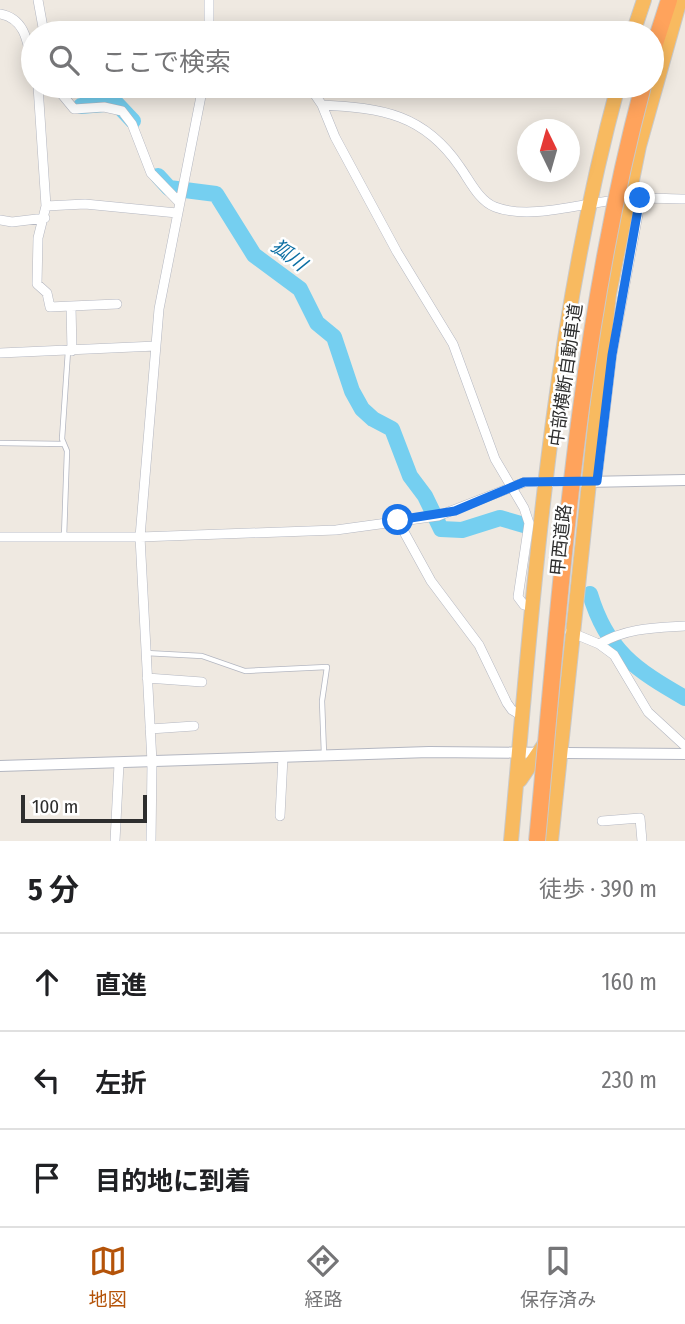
<!DOCTYPE html>
<html lang="ja">
<meta charset="utf-8">
<style>
body{margin:0;font-family:"Fira Sans Condensed","Noto Sans JP",sans-serif;background:#f2f2f2;color:#202124}
.compass{position:absolute;left:517px;top:119px;width:63px;height:63px;border-radius:50%;background:#fff;box-shadow:0 4px 18px #0003;rotate:355deg}
.scale{position:absolute;left:21px;bottom:18px;width:126px;box-sizing:border-box;padding-left:7px;border:4px solid #2e2e2e;border-top:0;font-size:19px;line-height:24px;white-space:nowrap;color:#2e2e2e;-webkit-text-stroke:5px #fff;paint-order:stroke}
.stop{position:absolute;width:21px;height:21px;margin:-16px;border:5px solid #1a73e8;border-radius:50%;background:#fff}
.stop.end{background:#1a73e8;border-color:#fff;box-shadow:0 2px 7px #0008}
.list{margin:0;padding:0;list-style:none}
h2{display:flex;justify-content:space-between;align-items:center;height:91px;margin:0;padding:0 28px;font-size:30px}
h2 small{font-size:23px;font-weight:400;color:#757577}
.list li{display:grid;grid-template-columns:46px 1fr auto;gap:21px;align-items:center;box-sizing:border-box;height:98px;padding:0 28px;border-top:2px solid #e0e0e0}
.list b{display:block;font-size:26px;white-space:nowrap}
.list em{font-size:23px;font-style:normal;color:#757577}
.icon{flex:none;width:38px;height:38px;fill:none;stroke:currentColor;stroke-width:2;stroke-linecap:round;stroke-linejoin:round}
.map{position:relative;flex:none;width:685px;height:841px;overflow:hidden}
.search{position:absolute;background:#fff;box-shadow:0 4px 18px #0003;left:21px;right:21px;top:21px;height:77px;display:flex;align-items:center;gap:18px;box-sizing:border-box;padding:0 24px;border-radius:38px;color:#757577;font-size:26px}
.sheet{height:385px;background:#fff}
nav{display:flex;justify-content:space-around;align-items:center;box-sizing:border-box;height:98px;border-top:2px solid #e0e0e0;background:#fff;font-size:19px;color:#757577}
nav a{display:grid;justify-items:center;gap:4px}
nav .on{color:#b45309}
.map>svg:first-child{display:block}
.lines{fill:none;stroke-linecap:round;stroke-linejoin:round}
.river{stroke:#75cff0;stroke-width:16}
.service-casing{stroke:#b4b7c1;stroke-width:6}
.minor-casing{stroke:#b4b7c1;stroke-width:10}
.tertiary-casing{stroke:#b4b7c1;stroke-width:12}
.trunk-casing{stroke:#c9c9c9;stroke-width:16}
.motorway-casing{stroke:#c9c9c9;stroke-width:18}
.service{stroke:#fff;stroke-width:4.5}
.minor{stroke:#fff;stroke-width:9}
.tertiary{stroke:#fff;stroke-width:10}
.trunk{stroke:#f8ba60;stroke-width:14}
.motorway{stroke:#ffa35c;stroke-width:16}
.motorway-bridge-casing{stroke:#c9c9c9;stroke-width:18;stroke-linecap:butt}
.motorway-bridge{stroke:#ffa35c;stroke-width:16}
.route{stroke:#1a73e8;stroke-width:9}
.labels{text-anchor:middle;dominant-baseline:central;stroke-width:5;stroke-linejoin:round;paint-order:stroke}
.street-label{font-size:18px;fill:#2e2e2e;stroke:#fff}
.water-label{font-size:19px;font-style:italic;fill:#0d6fa3;stroke:#fff}
</style>
<div class="map">
<svg width="685" height="841" viewBox="0 0 685 841">
<rect width="100%" height="100%" fill="#efe9e1"/>
<g class="lines">
<!-- river -->
<path class="river" d="M81 106 116 103 133 121
M158 176 169 188 216 194 254 255 300 289 317 323 334 337 352 391 362 409 373 419 392 429 410 476 425 496 441 529 462 530 500 518 524 525
M590 594C607 651 636 670 685 698"/>
<!-- service casing -->
<g class="service-casing">
<path id="service" d="M0 443 64 444
M64 537 67 451 62 439 68 351
M146 653 202 656 245 671 327 667 322 701 324 754"/>
</g>
<!-- minor casing -->
<g class="minor-casing">
<path id="minor" d="M38 0 44 33
M209 0V33
M0 14C28 19 28 48 33 69
M38 86 46 206 38 238 37 284 47 293 50 307 71 306 72 351
M55 86 74 109 104 107 122 111 132 124 151 173 179 202
M309 86 322 105 335 137 397 252 453 344 495 459 524 508 529 523 518 597 524 605 533 606
M322 105C382 108 424 114 460 167 470 181 479 201 495 207 532 221 588 201 626 199 646 197 666 199 685 199
M46 206 85 204 177 213
M0 220 12 222 45 218
M71 306 117 304
M0 353 156 346
M597 481 612 355 641 198
M398 521 431 581 479 645 507 703 512 710 522 716
M0 537H140L336 530 438 516 525 482H586
M570 632 599 644 614 655 648 712 685 746
M599 644C627 628 653 628 685 626
M147 678 202 682
M150 729 194 726
M280 816 283 757
M602 821 640 818 642 841
M115 841 119 764
M151 841 152 762 140 537 159 309 203 86"/>
</g>
<!-- tertiary casing -->
<g class="tertiary-casing">
<path id="tertiary" d="M586 482 685 480
M0 766 429 752 685 754"/>
</g>
<!-- trunk casing -->
<g class="trunk-casing">
<path id="trunk" d="M633 33 644 0
M520 780 548 739
M511 841C534 588 551 332 618 86
M551 841 609 294 639 146 680 0"/>
</g>
<!-- motorway casing -->
<g class="motorway-casing">
<path id="motorway" d="M652 53 669 0"/>
</g>
<!-- service -->
<use href="#service" class="service"/>
<!-- minor -->
<use href="#minor" class="minor"/>
<!-- tertiary -->
<use href="#tertiary" class="tertiary"/>
<!-- trunk -->
<use href="#trunk" class="trunk"/>
<!-- motorway -->
<use href="#motorway" class="motorway"/>
<!-- motorway-bridge casing -->
<g class="motorway-bridge-casing">
<path id="motorway-bridge" d="M537 841C561 588 577 333 643 86"/>
</g>
<!-- motorway-bridge -->
<use href="#motorway-bridge" class="motorway-bridge"/>
</g>
<g class="lines">
<!-- route -->
<path class="route" d="M398 520 455 511 524 482 597 481 612 355 640 198"/>
</g>
<g class="labels">
<!-- street labels -->
<g class="street-label">
<text transform="translate(566 375) rotate(-82)">中部横断自動車道</text>
<text transform="translate(561 540) rotate(-84)">甲西道路</text>
</g>
<!-- water labels -->
<g class="water-label">
<text transform="translate(289 255) rotate(37)">狐川</text>
</g>
</g>
</svg>
<svg class="compass" viewBox="-18 -18 36 36"><path d="M0-13l5 13h-10z" fill="#e53935"/><path d="M0 13l5-13h-10z" fill="#757577"/></svg>
<div class="scale">100 m</div>
<div class="stop" style="left:398px;top:520px"></div>
<div class="stop end" style="left:640px;top:198px"></div>
<div class="search"><svg class="icon" aria-label="search" viewBox="0 0 24 24"><circle cx="10" cy="10" r="6"/><path d="M15 15l6 6"/></svg>ここで検索</div>
</div>
<section class="sheet">
<h2>5 分<small>徒歩 · 390 m</small></h2>
<ul class="list">
<li><svg class="icon" aria-label="ahead" viewBox="0 0 24 24"><path d="M12 20V5M6 11l6-6 6 6"/></svg><div><b>直進</b></div><em>160 m</em></li>
<li><svg class="icon" aria-label="left" viewBox="0 0 24 24"><path d="M17 20v-9H6M10 6l-5 5 5 5"/></svg><div><b>左折</b></div><em>230 m</em></li>
<li><svg class="icon" aria-label="arrive" viewBox="0 0 24 24"><path d="M6 21V4h12l-3 4 3 4H6"/></svg><div><b>目的地に到着</b></div></li>
</ul>
</section>
<nav>
<a class="on"><svg class="icon" aria-label="map" viewBox="0 0 24 24"><path d="M3 6l6-2 6 2 6-2v14l-6 2-6-2-6 2zM9 4v14M15 6v14"/></svg>地図</a>
<a><svg class="icon" aria-label="directions" viewBox="0 0 24 24"><path d="M12 3l9 9-9 9-9-9zM9 14v-3h6M13 9l2 2-2 2"/></svg>経路</a>
<a><svg class="icon" aria-label="saved" viewBox="0 0 24 24"><path d="M7 4h10v16l-5-4-5 4z"/></svg>保存済み</a>
</nav>
